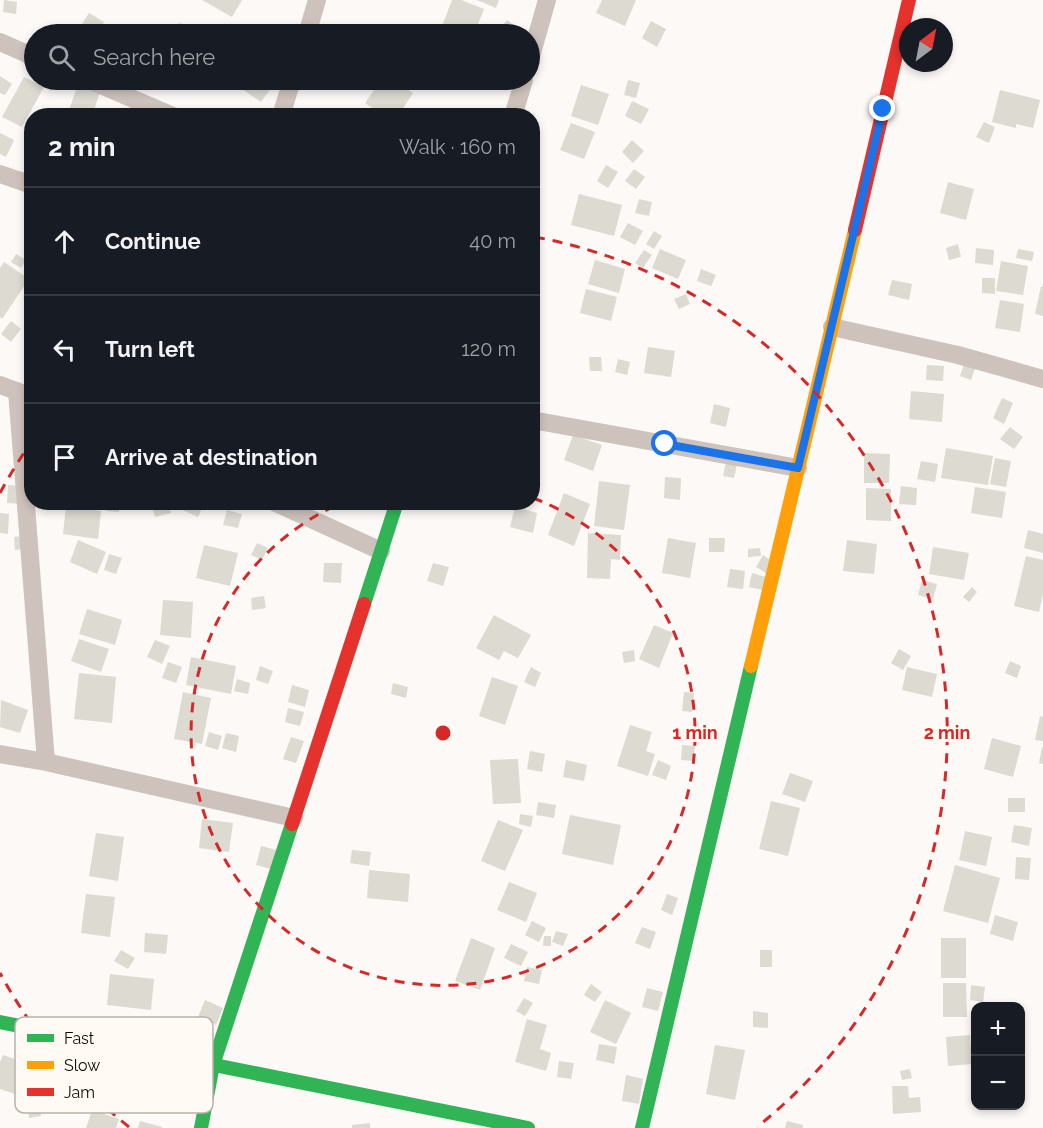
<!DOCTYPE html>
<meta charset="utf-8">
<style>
body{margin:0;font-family:Raleway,sans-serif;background:#20242c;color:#f1f3f6}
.controls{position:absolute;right:18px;bottom:18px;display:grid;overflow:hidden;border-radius:12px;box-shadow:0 3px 9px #0003}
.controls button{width:54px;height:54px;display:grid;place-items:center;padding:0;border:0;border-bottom:2px solid #363941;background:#171b24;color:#f1f3f6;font:30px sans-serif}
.compass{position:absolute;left:899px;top:18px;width:54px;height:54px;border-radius:50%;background:#171b24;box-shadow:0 3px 9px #0003;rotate:32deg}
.stop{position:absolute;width:18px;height:18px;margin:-14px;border:4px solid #1a73e8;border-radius:50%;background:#fff}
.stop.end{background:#1a73e8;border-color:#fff;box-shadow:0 2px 6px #0008}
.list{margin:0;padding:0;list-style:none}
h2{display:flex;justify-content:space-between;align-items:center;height:78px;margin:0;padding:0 24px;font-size:26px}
h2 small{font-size:20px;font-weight:400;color:#9ea1a6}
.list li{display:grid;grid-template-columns:39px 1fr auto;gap:18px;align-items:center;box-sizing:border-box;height:108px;padding:0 24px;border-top:2px solid #363941}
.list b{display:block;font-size:22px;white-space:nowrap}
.list em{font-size:20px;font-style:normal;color:#9ea1a6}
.icon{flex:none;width:33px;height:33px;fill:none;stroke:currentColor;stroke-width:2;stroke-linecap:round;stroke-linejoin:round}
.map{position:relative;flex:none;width:1043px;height:1128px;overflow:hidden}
.search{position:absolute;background:#171b24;box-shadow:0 3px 9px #0003;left:24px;top:24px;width:516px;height:66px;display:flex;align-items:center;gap:15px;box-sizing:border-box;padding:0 21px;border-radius:33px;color:#9ea1a6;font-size:22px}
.panel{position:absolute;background:#171b24;box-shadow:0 3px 9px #0003;left:24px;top:108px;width:516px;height:402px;border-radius:24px}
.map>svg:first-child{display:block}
.building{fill:#dcdad1}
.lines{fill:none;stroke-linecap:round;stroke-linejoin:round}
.street{stroke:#cec3bc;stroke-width:18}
.fast{stroke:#30b455;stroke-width:14}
.slow{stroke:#ff9f0a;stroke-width:14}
.jam{stroke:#e5322d;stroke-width:14}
.route{stroke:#1a73e8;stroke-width:8}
.ring{fill:none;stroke:#d62828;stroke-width:3;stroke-dasharray:10 8}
.key{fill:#fffaf3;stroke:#b7b3ac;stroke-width:1.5}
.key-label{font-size:16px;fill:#100c07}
.centre{fill:#d62828;stroke:#fffaf3;stroke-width:3}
.ring-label{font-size:18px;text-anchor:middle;font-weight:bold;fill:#d62828;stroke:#fffaf3;stroke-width:6;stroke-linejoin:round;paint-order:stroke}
</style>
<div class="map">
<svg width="1043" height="1128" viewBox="0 0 1043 1128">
<rect width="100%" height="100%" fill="#fcf9f6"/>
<!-- building -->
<path class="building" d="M4 0 17 2 16 14 3 12Z
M202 0H242L232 17Z
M452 0H461L484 9 474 34H439Z
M477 0H499L496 8Z
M602 0H636L625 26 596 13Z
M89 13 104 22 97 34H87L79 29Z
M507 20 519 29 515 34H502L498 31Z
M651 21 666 29 657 47 642 38Z
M179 23 204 29 203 34H176Z
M128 25 141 28 140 34H126Z
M0 76 12 84 5 95 0 93Z
M24 77 44 87 22 127 2 117Z
M245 80H277L261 102 239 87Z
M381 80H393L413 93 398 116H384L365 103Z
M628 80 640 83 636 98 624 95Z
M78 84 100 92 92 116H74L68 113Z
M581 85 609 94 598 125 571 116Z
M1000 90 1040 100 1033 128 1016 124V128L992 122Z
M632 101 649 109 641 124 625 116Z
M984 122 995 127 989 143 976 137Z
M571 123 595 132 584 159 560 150Z
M0 133 14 140 6 157 0 154Z
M632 140 644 151 633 163 622 152Z
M606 165 618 172 608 188 597 181Z
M634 169 645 177 636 189 625 181Z
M948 182 974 189 966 220 940 213Z
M579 194 622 205 614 236 571 225Z
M639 199 652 202 649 216 635 213Z
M628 223 643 231 635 245 620 237Z
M654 231 662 236 654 249 646 244Z
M958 244 961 257 949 260 946 248Z
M976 248 994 250 993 265 975 263Z
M660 249 686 260 678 279 652 268Z
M1018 249 1034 252 1032 261 1016 258Z
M644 250 652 255 643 268 635 263Z
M16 254 26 260 21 268 11 262Z
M595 260 625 269 619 293 588 284Z
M1001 261 1028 266 1023 295 996 291Z
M4 262 29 279 2 319 0 317V268Z
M701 269 716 275 711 286 697 281Z
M982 278H995V294L982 293Z
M892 280 912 284 909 300 888 295Z
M1041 286 1043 287V316L1035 314Z
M586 289 617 297 611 321 580 313Z
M686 294 690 304 679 309 674 299Z
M1000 300 1024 304 1020 332 995 328Z
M11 321 21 329 11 342 1 334Z
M648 347 675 351 671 377 644 373Z
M589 357H601L602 371H590Z
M618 359 630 362 627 375 615 372Z
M965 362 976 366 971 380 960 376Z
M927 365 944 366 943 381 926 380Z
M911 391 944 394 942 422 909 419Z
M1002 398 1013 403 1004 424 993 418Z
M714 404 730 408 726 427 710 423Z
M1010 427 1023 437 1014 449 1000 439Z
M573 435 602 445 593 471 564 460Z
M946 448 993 456 988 485 941 478Z
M864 453 890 454 889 483H864Z
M995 458 1011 461 1006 487 990 484Z
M921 461 938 464 935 482 917 479Z
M726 462 737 464 734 478 723 476Z
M665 477 681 478 680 500 664 498Z
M599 481 630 485 624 530 594 526Z
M8 485 23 486 21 504 7 503Z
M901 486 917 488 916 505 899 504Z
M975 487 1006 492 1002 518 971 513Z
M866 488 891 489V521L866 520Z
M564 493 590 504 574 546 548 535Z
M107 502H120L119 512 106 511Z
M164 502H167L171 513 155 517 152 507Z
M176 502H205L198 517 174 506Z
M66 506 101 511 98 539 63 534Z
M515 507 537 513 533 533 510 527Z
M227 510 242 514 238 528 223 525Z
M0 513 9 514 8 534 0 533Z
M1028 530 1043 534V553L1024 548Z
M588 533 621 535 620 560 611 559 610 579 587 578Z
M25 536 26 549 15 550 14 537Z
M668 538 696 543 690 578 662 573Z
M709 538H725L724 552H709Z
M78 540 106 552 97 574 70 562Z
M847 540 877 544 874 574 843 571Z
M257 543 268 548 262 560 251 555Z
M204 545 238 553 230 586 196 578Z
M933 547 969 553 964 580 929 574Z
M760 548 761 556 748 557V549Z
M109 554 122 558 116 574 104 570Z
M763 555 773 562 766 573 756 567Z
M1026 556 1043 560V594L1039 612 1014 606Z
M324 563H342L341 583 323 582Z
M433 563 449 567 443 586 427 581Z
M730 569 745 571 743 589 727 587Z
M752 573 766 577 763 590 749 587Z
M922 580 937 584 933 599 918 595Z
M972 587 977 592 969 602 963 597Z
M264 596 266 608 252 610 251 598Z
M163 600 193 602 191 638 160 635Z
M87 609 122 620 115 645 79 634Z
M494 615 531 635 518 658 504 651 499 660 476 648Z
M654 625 673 633 659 668 639 659Z
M79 639 109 649 101 672 71 661Z
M155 640 170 646 162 664 147 657Z
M899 649 911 656 903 670 891 663Z
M634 650 635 661 624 663 622 652Z
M191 657 236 666 231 694 186 685Z
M1010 661 1021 666 1017 678 1005 673Z
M168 662 182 667 176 683 162 678Z
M260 666 273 671 268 684 256 680Z
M531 667 541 673 535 687 524 682Z
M907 667 937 674 932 697 902 690Z
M79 673 116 677 112 723 74 719Z
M492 677 518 686 505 725 479 716Z
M237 679 250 683 248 694 234 691Z
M393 683 408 687 406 698 391 694Z
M292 685 309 690 305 707 288 702Z
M183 692 211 698 202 744 174 739Z
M684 692 694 693 692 712 682 711Z
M1 700 28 710 20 733 0 727Z
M288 708 304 712 300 726 285 722Z
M1040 716 1043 717V741L1035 740Z
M630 725 652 732 646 751 655 754 648 776 617 766Z
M209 732 222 736 218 750 205 746Z
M226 733 239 736 236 752 222 748Z
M291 737 304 741 296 763 283 759Z
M992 738 1021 746 1013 777 984 769Z
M682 745 695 746 693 761 681 760Z
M1042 747 1043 748V764L1039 763Z
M530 751 545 754 542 772 527 769Z
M518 759 521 803 493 804 490 760Z
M566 760 587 765 584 781 563 777Z
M658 760 671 766 666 780 652 775Z
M790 773 813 781 805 802 782 794Z
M1008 798H1025V812H1008Z
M771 801 800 808 788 856 759 849Z
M538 802 556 805 554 818 536 815Z
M520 814 533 816 531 827 519 824Z
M570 815 621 825 613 865 562 854Z
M202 819 233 823 229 852 199 848Z
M498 820 523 830 505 871 481 861Z
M1014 825 1032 828 1029 846 1011 842Z
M965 831 992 837 986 866 959 860Z
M96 833 124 837 118 881 89 876Z
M261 846 276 850 271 869 256 865Z
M352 850 371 852 369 866 350 863Z
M1016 857 1031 858 1029 880 1015 879Z
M955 865 1000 878 988 923 943 911Z
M369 870 410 874 408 902 367 898Z
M509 882 537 893 526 922 497 910Z
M86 894 115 897 110 937 81 933Z
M667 894 678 898 672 915 661 910Z
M995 915 1018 922 1013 941 990 934Z
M532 921 546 928 539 942 525 935Z
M642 927 656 932 650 949 635 943Z
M556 931 568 934 563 946 552 942Z
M145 933 168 935 166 954 144 952Z
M544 936H551V946H543Z
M471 938 495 948 480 990 455 981Z
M941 938H966V978H941Z
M511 944 528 952 521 966 504 958Z
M121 950 135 958 128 969 114 961Z
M760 950H772V967H760Z
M527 967 542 970 539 984 524 981Z
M110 974 154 979 151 1010 107 1005Z
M943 983H966L967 1017H943Z
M591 984 602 992 595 1002 584 995Z
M971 985 985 987 983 1002 970 1000Z
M647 988 663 992 658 1011 642 1007Z
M524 998 533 1003 525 1016 516 1011Z
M205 1000 223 1008 216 1025 198 1017Z
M605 1000 631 1013 616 1044 590 1032Z
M753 1011 768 1013V1028L753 1027Z
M527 1019 547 1025 540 1049 551 1053 546 1071 515 1062Z
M970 1035 972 1064 948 1066 946 1037Z
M599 1044 617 1047 614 1064 596 1060Z
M715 1045 745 1050 735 1100 706 1094Z
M3 1055 29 1064 18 1095 0 1089V1062Z
M559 1061 574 1063 571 1079 557 1077Z
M910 1069 912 1078 902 1080 900 1071Z
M626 1075 643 1079 639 1104 622 1101Z
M892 1086H908L909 1098 920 1097 921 1112 893 1114Z
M39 1105 41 1116 29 1118 28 1106Z
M92 1110 119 1119 116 1128H86Z
M140 1121 162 1127V1128H138Z
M787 1121 803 1125V1128H785Z
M370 1123V1128H352V1125Z"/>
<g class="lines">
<!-- street -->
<path class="street" d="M307 34 317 0
M0 42 34 57
M530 60 547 0
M89 80 173 116
M281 116 292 80
M513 116 524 80
M0 174 32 185
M832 327 958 355 1043 379
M0 385 32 397
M17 391 46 762
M532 420 798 468
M274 502 381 551
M0 754 46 762 294 818"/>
<!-- fast -->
<path class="fast" d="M364 604 397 502
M0 1022 528 1128
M201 1128 213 1065 292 824
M642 1128 751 666"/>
<!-- slow -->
<path class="slow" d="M751 666 855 230"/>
<!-- jam -->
<path class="jam" d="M855 230 909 0
M292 824 364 604"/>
</g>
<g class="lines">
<!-- route -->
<path class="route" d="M665 444 798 468 883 109"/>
</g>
<!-- distance rings -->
<g class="ring">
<path d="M533 498A252 252 0 1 1 341 503"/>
<path d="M129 1127A504 504 0 0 1 0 973M0 493A504 504 0 0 1 30 444M535 237A504 504 0 0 1 757 1127"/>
</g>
<!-- legend -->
<rect x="15" y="1017" width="198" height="96" rx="9" class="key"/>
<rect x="27" y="1034" width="27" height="8" fill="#30b455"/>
<rect x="27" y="1061" width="27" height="8" fill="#ff9f0a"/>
<rect x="27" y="1088" width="27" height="8" fill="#e5322d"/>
<g class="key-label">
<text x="64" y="1044">Fast</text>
<text x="64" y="1071">Slow</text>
<text x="64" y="1098">Jam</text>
</g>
<circle cx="443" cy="733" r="9" class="centre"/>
<g class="ring-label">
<text x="695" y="739">1 min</text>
<text x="947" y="739">2 min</text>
</g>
</svg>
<div class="controls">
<button>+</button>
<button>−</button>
</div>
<svg class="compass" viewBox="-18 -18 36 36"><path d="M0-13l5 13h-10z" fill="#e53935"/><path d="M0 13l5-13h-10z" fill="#9ea1a6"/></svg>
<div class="stop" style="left:665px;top:444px"></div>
<div class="stop end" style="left:883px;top:109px"></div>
<div class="search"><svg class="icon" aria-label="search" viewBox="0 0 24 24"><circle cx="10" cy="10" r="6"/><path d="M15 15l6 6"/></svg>Search here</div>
<section class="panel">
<h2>2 min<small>Walk · 160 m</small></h2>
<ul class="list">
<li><svg class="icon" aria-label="ahead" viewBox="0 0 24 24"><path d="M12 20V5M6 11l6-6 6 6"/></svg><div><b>Continue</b></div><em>40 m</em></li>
<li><svg class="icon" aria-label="left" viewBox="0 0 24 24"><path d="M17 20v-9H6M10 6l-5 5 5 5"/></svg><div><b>Turn left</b></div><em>120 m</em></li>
<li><svg class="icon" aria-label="arrive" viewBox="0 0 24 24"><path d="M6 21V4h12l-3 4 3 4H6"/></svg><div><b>Arrive at destination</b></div></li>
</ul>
</section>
</div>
